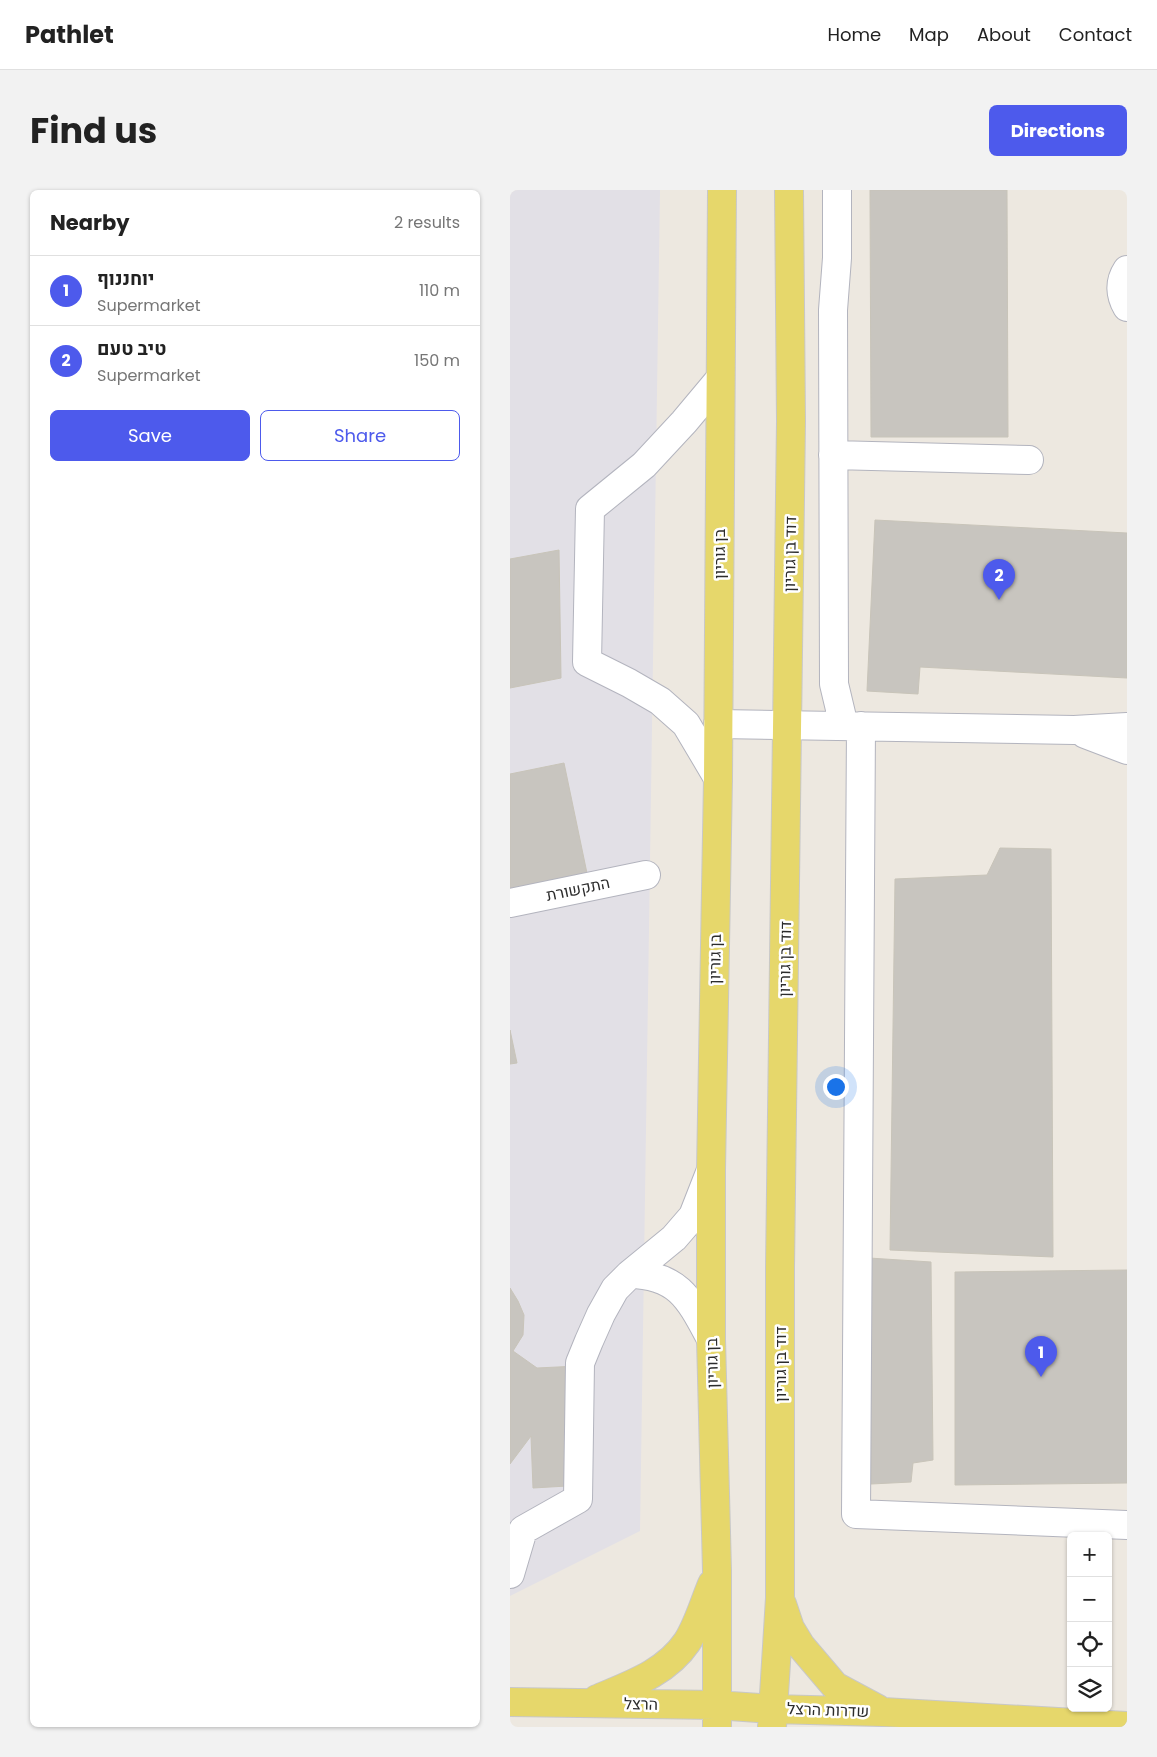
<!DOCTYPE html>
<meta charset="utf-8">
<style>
body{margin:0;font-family:Poppins,Heebo,sans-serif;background:#f2f2f2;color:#222}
.controls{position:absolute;right:15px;bottom:15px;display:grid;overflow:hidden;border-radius:8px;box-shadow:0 1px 4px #0004}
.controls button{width:45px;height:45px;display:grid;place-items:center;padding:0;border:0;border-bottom:1px solid #e0e0e0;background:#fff;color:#222;font:25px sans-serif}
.you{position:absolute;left:325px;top:896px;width:18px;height:18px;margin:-12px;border:4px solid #fff;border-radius:50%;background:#1a73e8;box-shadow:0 0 0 8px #1a73e833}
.badge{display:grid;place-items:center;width:32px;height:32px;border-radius:50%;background:#4d5aec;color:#fff;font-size:16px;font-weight:700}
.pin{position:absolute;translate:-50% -41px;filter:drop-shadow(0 1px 2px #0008)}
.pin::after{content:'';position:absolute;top:26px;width:18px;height:15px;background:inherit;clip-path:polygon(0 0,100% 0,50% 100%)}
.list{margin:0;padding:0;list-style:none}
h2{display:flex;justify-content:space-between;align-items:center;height:65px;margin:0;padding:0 20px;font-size:21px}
h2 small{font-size:16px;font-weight:400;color:#767676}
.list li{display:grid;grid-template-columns:32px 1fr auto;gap:15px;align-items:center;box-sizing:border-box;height:70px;padding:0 20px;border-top:1px solid #e0e0e0}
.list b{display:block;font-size:19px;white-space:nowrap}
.list p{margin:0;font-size:16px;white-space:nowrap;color:#767676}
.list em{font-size:16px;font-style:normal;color:#767676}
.actions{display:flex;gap:10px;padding:15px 20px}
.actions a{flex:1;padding:11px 0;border:1px solid #4d5aec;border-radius:8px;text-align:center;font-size:18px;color:#4d5aec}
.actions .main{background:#4d5aec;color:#fff}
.icon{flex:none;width:28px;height:28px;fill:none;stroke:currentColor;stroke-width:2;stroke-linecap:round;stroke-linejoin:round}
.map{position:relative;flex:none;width:617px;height:1537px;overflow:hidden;border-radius:8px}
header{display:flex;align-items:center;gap:30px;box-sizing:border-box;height:70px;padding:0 25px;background:#fff;border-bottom:1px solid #e0e0e0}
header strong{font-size:24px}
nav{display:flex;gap:28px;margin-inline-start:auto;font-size:18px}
.intro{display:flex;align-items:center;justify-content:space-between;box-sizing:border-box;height:120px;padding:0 30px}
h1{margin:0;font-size:35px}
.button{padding:12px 22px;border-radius:8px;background:#4d5aec;color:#fff;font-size:18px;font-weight:700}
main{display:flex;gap:30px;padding:0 30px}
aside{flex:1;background:#fff;border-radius:8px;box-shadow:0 1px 4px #0004}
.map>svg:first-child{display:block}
.industrial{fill:#e2e0e6}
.building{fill:#c8c5bf;stroke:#c8c4b9}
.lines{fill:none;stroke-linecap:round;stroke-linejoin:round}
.minor-casing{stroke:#b3b4be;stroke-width:30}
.major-casing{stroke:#c8c8c8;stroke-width:30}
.minor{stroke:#fff;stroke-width:28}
.major{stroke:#e6d76b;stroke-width:28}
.labels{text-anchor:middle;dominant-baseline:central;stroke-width:5;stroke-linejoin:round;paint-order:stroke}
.street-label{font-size:16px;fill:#2c2c2c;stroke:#fff}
</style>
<header>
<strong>Pathlet</strong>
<nav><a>Home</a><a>Map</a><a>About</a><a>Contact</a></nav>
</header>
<div class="intro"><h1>Find us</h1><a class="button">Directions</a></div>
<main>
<aside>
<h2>Nearby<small>2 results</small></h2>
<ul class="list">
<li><span class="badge">1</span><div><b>יוחננוף</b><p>Supermarket</p></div><em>110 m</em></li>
<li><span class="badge">2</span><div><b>טיב טעם</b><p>Supermarket</p></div><em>150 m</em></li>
</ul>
<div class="actions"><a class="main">Save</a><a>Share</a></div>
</aside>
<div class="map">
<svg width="617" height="1537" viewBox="0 0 617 1537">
<rect width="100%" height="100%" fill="#ede8e0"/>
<!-- industrial -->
<path class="industrial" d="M0 0H150L130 1341 0 1406Z"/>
<!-- building -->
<path class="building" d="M360 0H497L498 247H361Z
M365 330 617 343V488L410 477 408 504 357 501Z
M49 360 51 488 0 498V369Z
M54 573 78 688 0 704V584Z
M490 658 541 659 543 1067 380 1060 385 689 477 685Z
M0 840 7 873 0 874Z
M359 1068 421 1072 423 1270 403 1273 401 1292 361 1294Z
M617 1080V1293L445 1295V1082Z
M0 1098 8 1111 14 1125 13 1145 3 1161 27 1178 68 1176 74 1295 23 1298 21 1246 0 1274Z"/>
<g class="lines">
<!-- minor casing -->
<g class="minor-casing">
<path id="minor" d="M327 0V68L323 120 324 494 334 536
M617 80C609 92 610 105 617 117
M323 265 519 270
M208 534 564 540 617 537
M351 536 346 1324 617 1335
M575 544 617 560
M208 588 176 534 150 511 119 493 77 472 80 319 134 275 174 232 210 189
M0 713 136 685
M120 1084C169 1085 180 1110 201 1149
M0 1384 13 1340 68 1309 70 1173 79 1151 91 1124 105 1099 120 1084 164 1048 183 1026 201 980"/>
</g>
<!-- major casing -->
<g class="major-casing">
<path id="major" d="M272 1414 280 1438 291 1456 325 1496 368 1519
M87 1509C120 1495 156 1483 177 1452 188 1435 194 1413 202 1394
M0 1512 206 1515 263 1519 373 1522 617 1536
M207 1537V1381L201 1149V980L208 588 212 0
M262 1537 270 1408V1078L281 231 279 0"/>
</g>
<!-- minor -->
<use href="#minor" class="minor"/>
<!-- major -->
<use href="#major" class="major"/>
</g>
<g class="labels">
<!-- street labels -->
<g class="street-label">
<text transform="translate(209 364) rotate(-90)">בן גוריון</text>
<text transform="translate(280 364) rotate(-89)">דוד בן גוריון</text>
<text transform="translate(68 699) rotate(-12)">התקשורת</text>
<text transform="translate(205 769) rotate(-89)">בן גוריון</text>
<text transform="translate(275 769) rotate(-89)">דוד בן גוריון</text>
<text transform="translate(202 1173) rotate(-91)">בן גוריון</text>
<text transform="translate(270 1174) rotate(-90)">דוד בן גוריון</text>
<text transform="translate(131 1514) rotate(1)">הרצל</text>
<text transform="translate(318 1520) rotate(2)">שדרות הרצל</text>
</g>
</g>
</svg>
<div class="controls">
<button>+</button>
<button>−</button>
<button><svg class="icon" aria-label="locate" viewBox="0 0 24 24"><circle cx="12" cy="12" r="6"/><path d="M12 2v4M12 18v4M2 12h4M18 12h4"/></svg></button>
<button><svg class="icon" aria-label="layers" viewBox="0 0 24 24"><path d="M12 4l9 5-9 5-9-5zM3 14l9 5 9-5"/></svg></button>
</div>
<div class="you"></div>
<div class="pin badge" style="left:531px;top:1187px">1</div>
<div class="pin badge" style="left:489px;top:410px">2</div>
</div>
</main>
